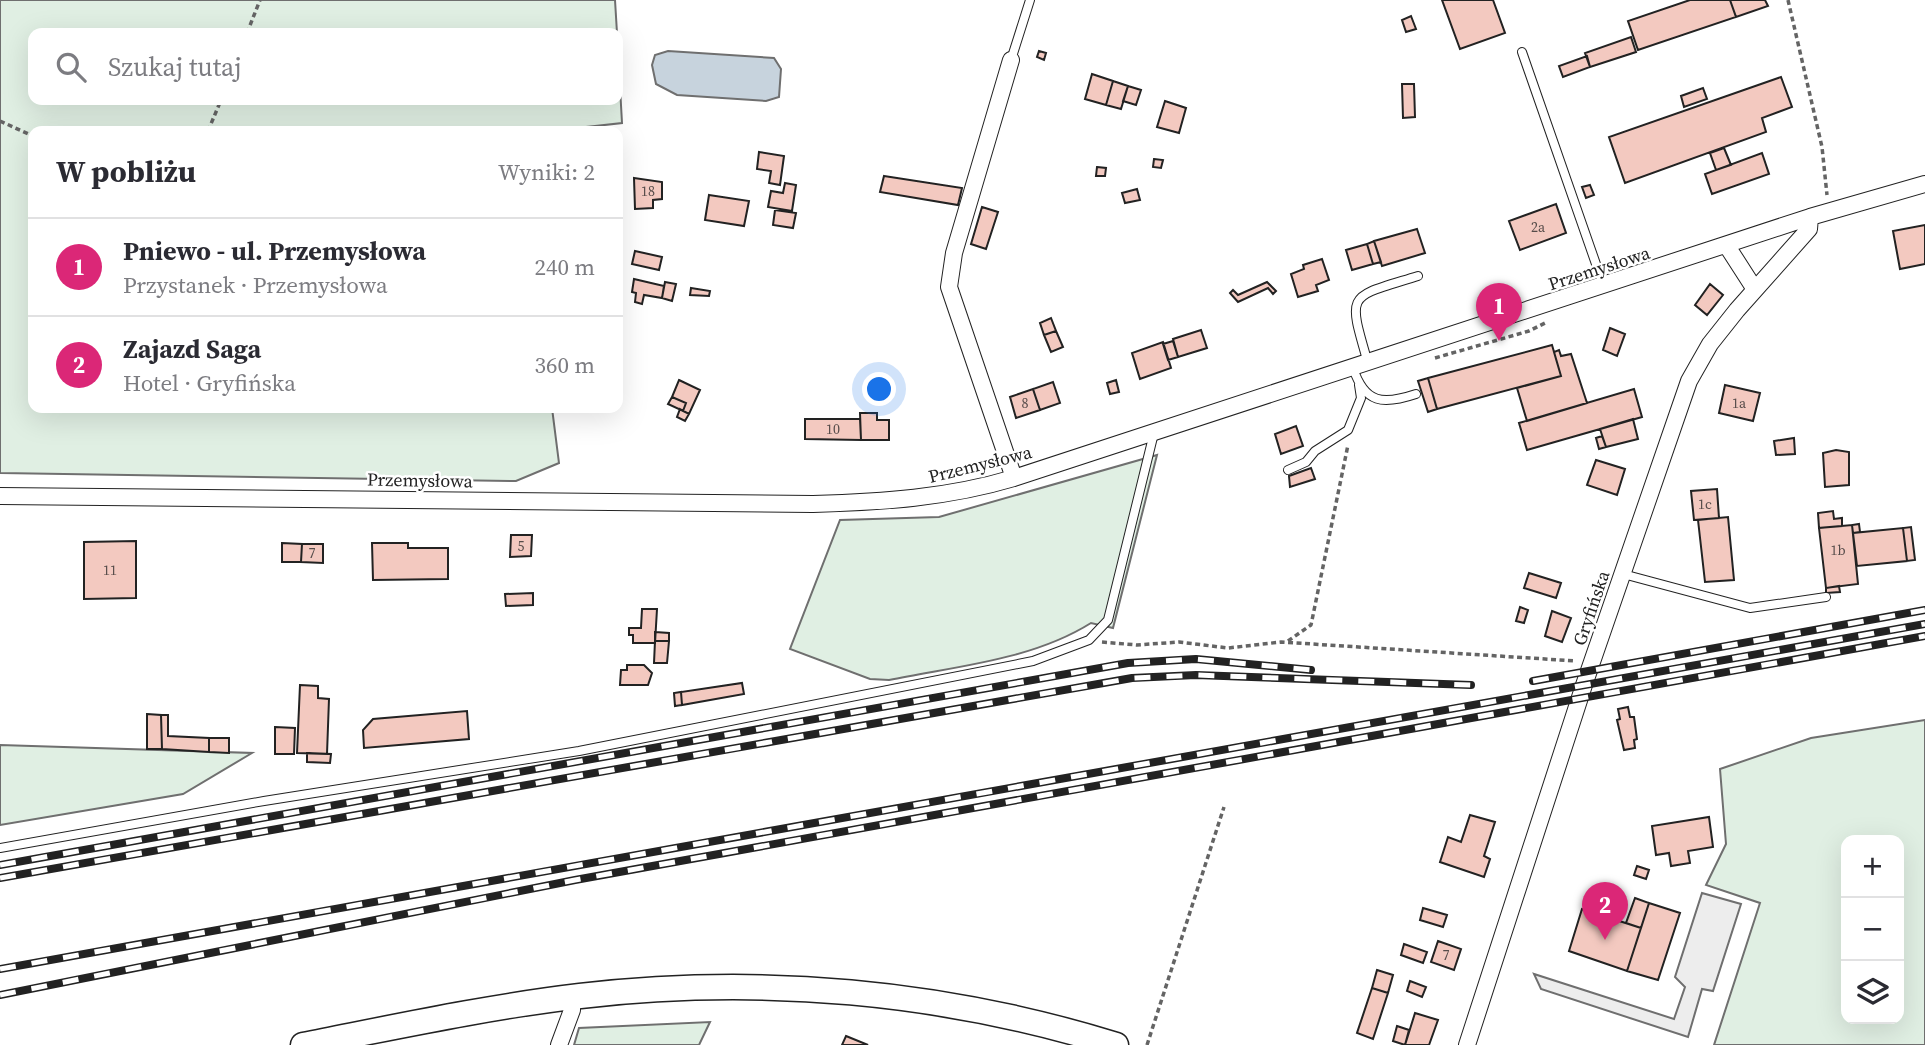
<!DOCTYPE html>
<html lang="pl">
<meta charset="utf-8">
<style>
body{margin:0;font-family:"Source Serif 4",serif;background:#f7f7f7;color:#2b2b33}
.controls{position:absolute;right:21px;bottom:21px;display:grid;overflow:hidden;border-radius:14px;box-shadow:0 7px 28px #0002}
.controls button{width:63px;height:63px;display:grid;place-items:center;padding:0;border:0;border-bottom:2px solid #e1e1e2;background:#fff;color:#2b2b33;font:35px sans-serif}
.you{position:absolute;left:880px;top:390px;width:24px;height:24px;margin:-18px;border:5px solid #fff;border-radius:50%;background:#1a73e8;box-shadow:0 0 0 10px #1a73e833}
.badge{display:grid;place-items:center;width:46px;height:46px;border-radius:50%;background:#db2777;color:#fff;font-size:23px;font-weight:700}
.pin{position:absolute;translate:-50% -58px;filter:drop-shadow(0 2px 4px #0008)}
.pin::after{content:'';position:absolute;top:37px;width:24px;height:21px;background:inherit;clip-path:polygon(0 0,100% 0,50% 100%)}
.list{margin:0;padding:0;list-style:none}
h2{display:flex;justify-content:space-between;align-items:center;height:91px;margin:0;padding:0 28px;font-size:30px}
h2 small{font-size:23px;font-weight:400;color:#7c7c81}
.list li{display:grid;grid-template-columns:46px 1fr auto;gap:21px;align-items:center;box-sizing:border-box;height:98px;padding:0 28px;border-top:2px solid #e1e1e2}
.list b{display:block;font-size:26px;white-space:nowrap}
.list p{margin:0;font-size:23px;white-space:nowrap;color:#7c7c81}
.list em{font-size:23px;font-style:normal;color:#7c7c81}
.icon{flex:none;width:38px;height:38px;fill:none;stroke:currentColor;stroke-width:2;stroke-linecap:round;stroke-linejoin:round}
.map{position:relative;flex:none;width:1925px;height:1045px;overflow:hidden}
.search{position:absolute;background:#fff;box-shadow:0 7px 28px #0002;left:28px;top:28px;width:595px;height:77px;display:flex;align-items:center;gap:18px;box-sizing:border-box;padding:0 24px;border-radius:14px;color:#7c7c81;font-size:26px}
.panel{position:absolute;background:#fff;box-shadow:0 7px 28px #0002;left:28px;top:126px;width:595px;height:287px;border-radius:14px}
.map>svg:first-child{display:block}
.green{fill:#e0efe3;stroke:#6f6f6f;stroke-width:2;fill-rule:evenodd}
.parking{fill:#ededed;stroke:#6f6f6f;stroke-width:2}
.water{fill:#c7d3dd;stroke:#6f6f6f;stroke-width:2}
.building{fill:#f3c9c0;stroke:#222;stroke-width:2}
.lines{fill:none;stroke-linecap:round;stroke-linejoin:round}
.lane-casing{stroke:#222;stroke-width:10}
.street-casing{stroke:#222;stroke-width:18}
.primary-casing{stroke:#222;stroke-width:27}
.path{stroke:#646464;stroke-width:3.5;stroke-dasharray:5 3.5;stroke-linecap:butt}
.lane{stroke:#fff;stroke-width:8}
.street{stroke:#fff;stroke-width:16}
.primary{stroke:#fff;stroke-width:24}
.rail-casing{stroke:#222;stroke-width:8}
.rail{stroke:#fff;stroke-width:5;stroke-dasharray:16;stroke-linecap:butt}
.labels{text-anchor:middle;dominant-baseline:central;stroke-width:5;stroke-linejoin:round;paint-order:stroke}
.number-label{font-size:14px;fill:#564c4a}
.street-label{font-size:18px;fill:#222;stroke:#fff}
</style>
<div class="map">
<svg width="1925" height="1045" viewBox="0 0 1925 1045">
<rect width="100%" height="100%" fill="#fff"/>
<!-- green -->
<path class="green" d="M0 0H615L617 33H33V100H618V51L622 123 550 131H33V408H552L559 463 516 481 0 473Z
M1157 455 1113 628 1091 623C1032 660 957 666 889 680L870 679 790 649 840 520 939 517Z
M1925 720V1045H1714L1760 903 1706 885 1726 844 1720 769 1811 738ZM1846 840H1899V1019H1846Z
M0 745 252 753 183 794 0 825Z
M710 1022 699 1045H574L579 1028Z"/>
<!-- parking -->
<path class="parking" d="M1702 893 1741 904 1713 991 1702 989 1688 1037 1541 989 1534 974 1674 1019 1685 987 1675 977Z"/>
<!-- water -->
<path class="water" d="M668 51 774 58 781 69 779 97 766 101 677 95 656 84 652 65 655 55Z"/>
<!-- building -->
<path class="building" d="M1442 0H1493L1505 33 1460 49Z
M1690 0H1730L1736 17 1638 50 1628 21Z
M1730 0H1765L1768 6 1736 17Z
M1411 16 1416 29 1406 32 1402 20Z
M1631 37 1636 52 1590 67 1585 53Z
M1039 51 1046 53 1044 60 1037 57Z
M1587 56 1590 67 1563 77 1559 66Z
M1092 74 1113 81 1106 105 1085 99Z
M1781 77 1792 107 1762 118 1766 132 1625 183 1609 137Z
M1113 81 1128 86 1121 109 1106 105Z
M1402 84H1414L1415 117 1403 118Z
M1128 86 1141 90 1136 105 1123 101Z
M1703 88 1707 99 1684 107 1681 96Z
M1165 101 1186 108 1179 133 1157 127Z
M1724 148 1731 165 1716 170 1710 153Z
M759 152 784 156 780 185 769 183 771 171 757 169Z
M1762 153 1769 174 1712 194 1705 174Z
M1154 159 1163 160 1161 168 1153 167Z
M1097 167 1106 168 1105 176H1096Z
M884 176 962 188 958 205 880 192Z
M634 178 662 182V199L653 200V208L635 209Z
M785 183 796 185 792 211 768 207 771 191 783 193Z
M1590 185 1594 195 1586 198 1582 187Z
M1137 189 1140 200 1125 203 1122 193Z
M709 195 749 201 744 226 705 220Z
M1556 204 1566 233 1520 250 1509 221Z
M982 207 998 212 986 249 971 244Z
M775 210 796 213 793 228 773 225Z
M1925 225V264L1900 269 1893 231Z
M1417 229 1425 253 1382 266 1374 241Z
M1374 241 1381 262 1373 264 1367 244Z
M1367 244 1373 264 1352 270 1346 250Z
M635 251 662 257 659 270 632 264Z
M1322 259 1329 280 1316 285 1318 291 1298 297 1291 274 1304 269 1303 265Z
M634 279 664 286 662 298 644 295 642 304 635 302 636 293 632 292Z
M665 282 676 284 672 301 662 298Z
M1267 282 1276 291 1273 294 1268 288 1238 302 1230 293 1233 290 1238 295Z
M1710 284 1723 295 1707 315 1695 305Z
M691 288 710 291 709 296 690 295Z
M1051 318 1056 331 1044 335 1040 323Z
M1610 328 1625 334 1617 356 1603 350Z
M1201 330 1207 348 1178 357 1173 339Z
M1056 331 1063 347 1051 352 1044 335Z
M1173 341 1178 357 1168 360 1163 344Z
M1163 342 1171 368 1140 379 1132 353Z
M1552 345 1561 376 1437 409 1428 378Z
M1559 350 1561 356 1571 354 1587 403 1527 421 1517 388 1561 376 1554 352Z
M1428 378 1437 409 1428 412 1418 381Z
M679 380 700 390 689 414 683 411 686 403 672 397Z
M1116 380 1119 392 1110 394 1107 383Z
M1053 382 1060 403 1040 410 1033 389Z
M1725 385 1760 393 1753 421 1719 413Z
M1033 389 1040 410 1016 418 1010 397Z
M1634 389 1642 417 1527 450 1519 423Z
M672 397 686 403 683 411 668 404Z
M680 409 689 414 685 421 677 417Z
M860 413H877V420H889V440H861Z
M805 419H860L861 440 805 439Z
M1633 419 1638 439 1606 447 1600 429Z
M1296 426 1303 446 1281 454 1275 434Z
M1602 436 1606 447 1599 449 1596 438Z
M1794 438 1795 454 1776 455 1774 441Z
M1836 450 1849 452V485L1825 487 1823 453Z
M1596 460 1625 469 1617 495 1587 485Z
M1311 468 1315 479 1290 487 1289 476Z
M1717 489 1719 518 1694 520 1691 491Z
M1833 511 1834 519 1842 518V526L1819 528 1818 513Z
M1728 517 1734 580 1705 582 1698 520Z
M1859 524 1860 532 1853 533 1852 525Z
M1852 525 1858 584 1826 588 1819 528Z
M1911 527 1915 560 1907 561 1903 528Z
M1903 528 1907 561 1857 566 1853 533Z
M511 535H532L531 556 510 557Z
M136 541V598L84 599V542Z
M282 543 302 544 301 562H282Z
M372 543H408V548H448V579L373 580Z
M302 544H323V563L301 562Z
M1529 573 1561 583 1556 598 1524 588Z
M1839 586 1840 592 1826 593V588Z
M533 593V605L506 606 505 594Z
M1520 607 1528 610 1524 623 1516 621Z
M642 609H657L655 643H633V635H629V628H641Z
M1552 611 1571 618 1562 642 1545 636Z
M655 632 669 633V641H655Z
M655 641H669L667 663H654Z
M627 665H644L652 673 648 685H620L621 670H627Z
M742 683 744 694 682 705 681 692Z
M300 685 318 686V698L329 699 327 754 297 753Z
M681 692 682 705 675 706 674 693Z
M1628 707 1630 717H1634L1637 739 1634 740 1635 748 1624 750 1617 720 1620 719 1618 709Z
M467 711 469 739 364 748 363 730 373 719Z
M147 714 161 715 162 749H147Z
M161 715H168V736L209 738V752L162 749Z
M275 727 295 728 294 754H275Z
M209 738H229V753L209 752Z
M307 753 331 754 330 763 307 762Z
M1470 815 1495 822 1484 856 1490 859 1484 877 1440 862 1448 837 1461 842Z
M1709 817 1713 847 1688 851 1690 863 1671 866 1669 853 1656 855 1652 826Z
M1637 866 1649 870 1646 879 1634 875Z
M1635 898 1649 903 1641 928 1626 923Z
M1649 903 1680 913 1658 980 1627 971Z
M1423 908 1447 915 1443 927 1420 920Z
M1582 909 1641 928 1627 971 1569 951Z
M1438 941 1461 949 1454 970 1431 962Z
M1404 944 1427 952 1423 963 1401 955Z
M1377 970 1393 975 1388 993 1372 988Z
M1410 981 1426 987 1422 997 1407 991Z
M1372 988 1388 993 1373 1039 1357 1033Z
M1415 1013 1438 1020 1429 1045H1405Z
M1397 1026 1409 1030 1405 1045 1393 1041Z
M846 1036 868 1045H842Z"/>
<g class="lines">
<!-- lane casing -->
<g class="lane-casing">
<path id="lane" d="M1522 52 1604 287
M1011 60 1030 0
M1368 363C1347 291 1347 298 1418 276
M1353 368C1365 404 1383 405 1416 394
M1288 470 1306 462 1315 451 1348 430 1361 398 1359 385
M1623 574 1750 608 1826 597
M0 848 264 801 579 751 1033 661 1089 640 1108 620 1154 433"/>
</g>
<!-- street casing -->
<g class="street-casing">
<path id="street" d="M1011 60 954 253 949 287 1014 478
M1727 246 1754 288
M0 496 813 504C882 502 947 498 1014 478L1810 217 1925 184
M559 1045 572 1010V997
M1467 1045 1584 685 1689 381 1710 344 1737 310 1809 229 1810 217"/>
</g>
<!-- primary casing -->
<g class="primary-casing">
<path id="primary" d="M303 1045C395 1027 487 1007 580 996 760 975 943 991 1116 1045"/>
</g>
<!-- path -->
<path class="path" d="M1788 0 1822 147 1827 195
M247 33 260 0
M0 121 33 136
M208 131 221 100
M1435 358 1529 331 1547 322
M1288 641 1311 625 1348 445
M1102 642 1137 645 1179 642 1228 648 1281 642 1576 661
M1147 1045 1224 807"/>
<!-- lane -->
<use href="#lane" class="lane"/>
<!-- street -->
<use href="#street" class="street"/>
<!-- primary -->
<use href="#primary" class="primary"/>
<!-- rail casing -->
<g class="rail-casing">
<path id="rail" d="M1533 681 1925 610
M0 865 1128 663 1196 659 1311 670
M0 878 1132 678 1196 675 1471 685
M0 969 1925 624
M0 995 575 880 1925 636"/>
</g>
<!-- rail -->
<use href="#rail" class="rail"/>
</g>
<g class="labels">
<!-- number labels -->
<g class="number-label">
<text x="648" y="191">18</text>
<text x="1538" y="227">2a</text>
<text x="1025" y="403">8</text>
<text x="1739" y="403">1a</text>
<text x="833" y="429">10</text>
<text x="1705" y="504">1c</text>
<text x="521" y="546">5</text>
<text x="1838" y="550">1b</text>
<text x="312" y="553">7</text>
<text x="110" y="570">11</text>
<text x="1446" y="955">7</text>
</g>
<!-- street labels -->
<g class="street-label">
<text transform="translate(1599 268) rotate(-18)">Przemysłowa</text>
<text transform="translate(980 464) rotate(-14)">Przemysłowa</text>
<text transform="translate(420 480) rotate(1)">Przemysłowa</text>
<text transform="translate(1591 608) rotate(-71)">Gryfińska</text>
</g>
</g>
</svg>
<div class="controls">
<button>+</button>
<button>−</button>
<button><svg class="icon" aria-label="layers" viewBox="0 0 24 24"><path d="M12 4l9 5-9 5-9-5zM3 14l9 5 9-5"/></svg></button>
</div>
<div class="you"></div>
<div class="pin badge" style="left:1499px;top:341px">1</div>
<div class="pin badge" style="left:1605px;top:940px">2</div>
<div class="search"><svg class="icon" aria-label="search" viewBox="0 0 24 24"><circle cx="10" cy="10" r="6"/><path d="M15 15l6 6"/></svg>Szukaj tutaj</div>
<section class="panel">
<h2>W pobliżu<small>Wyniki: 2</small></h2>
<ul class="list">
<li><span class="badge">1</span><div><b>Pniewo - ul. Przemysłowa</b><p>Przystanek · Przemysłowa</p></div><em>240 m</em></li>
<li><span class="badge">2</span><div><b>Zajazd Saga</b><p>Hotel · Gryfińska</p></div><em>360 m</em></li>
</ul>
</section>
</div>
